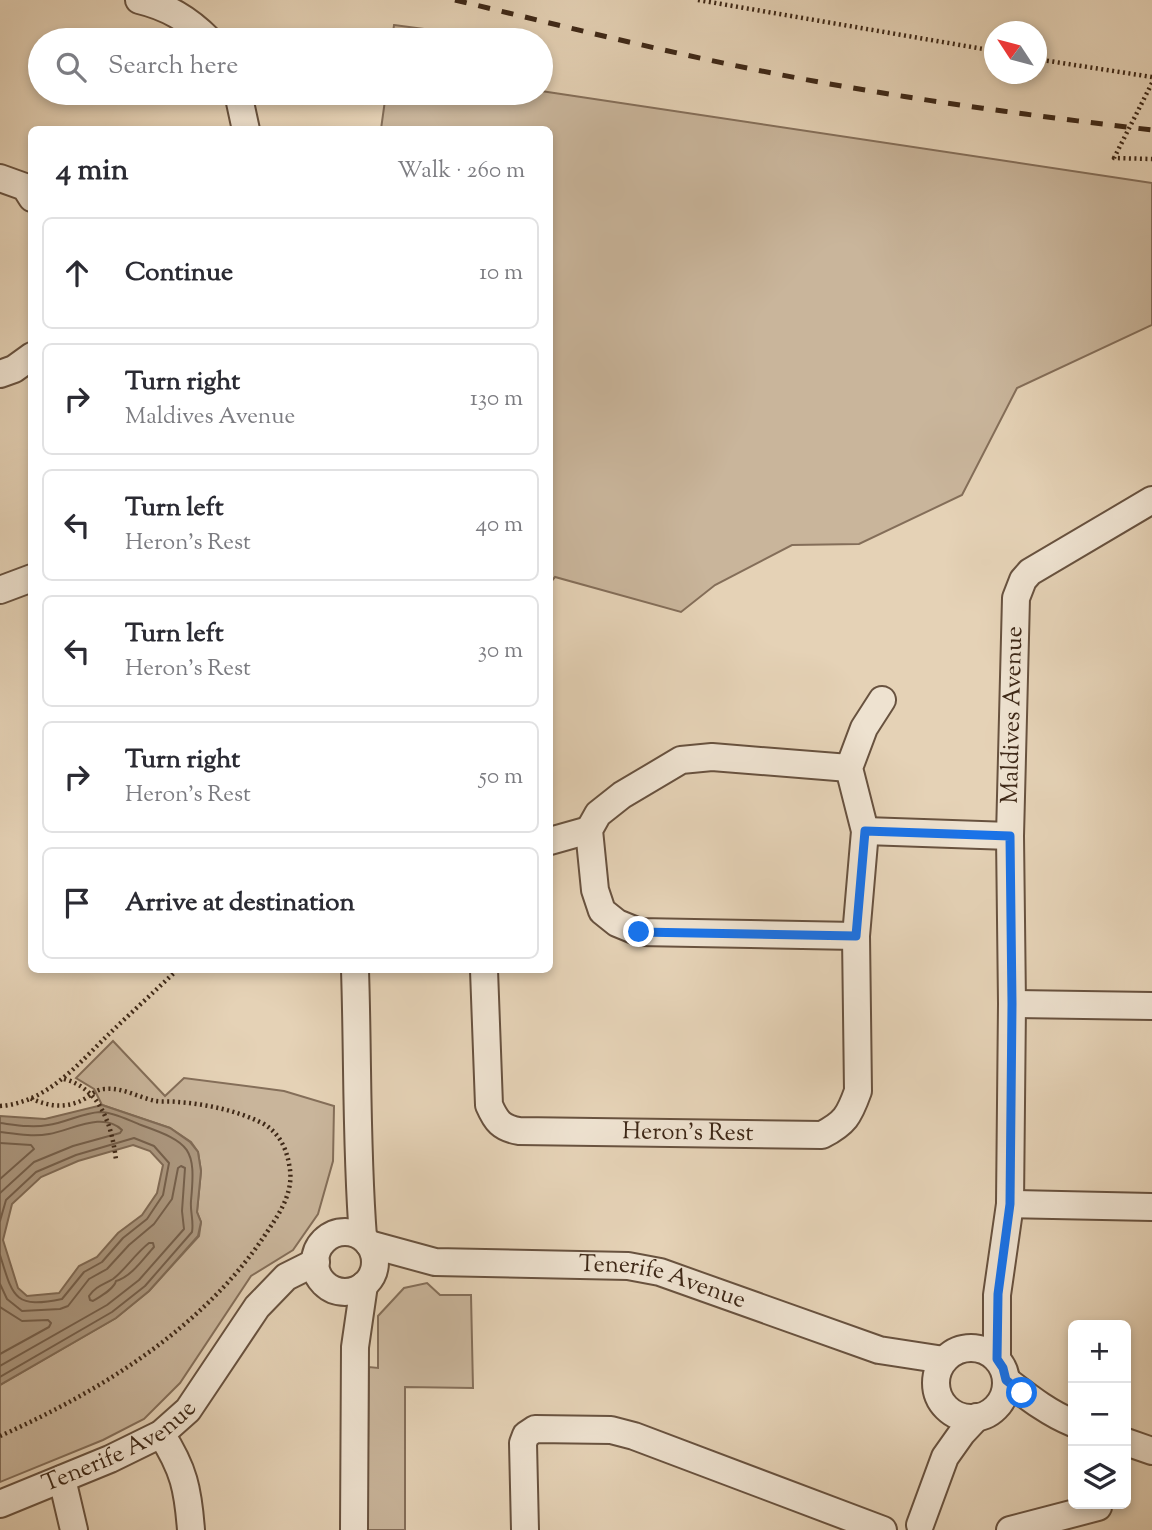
<!DOCTYPE html>
<meta charset="utf-8">
<style>
body{margin:0;font-family:"Sorts Mill Goudy",serif;background:#f2f2f3;color:#2b2b33}
.controls{position:absolute;right:21px;bottom:21px;display:grid;overflow:hidden;border-radius:10px;box-shadow:0 4px 10px #0003}
.controls button{width:63px;height:63px;display:grid;place-items:center;padding:0;border:0;border-bottom:2px solid #e1e1e2;background:#fff;color:#2b2b33;font:35px sans-serif}
.compass{position:absolute;left:984px;top:21px;width:63px;height:63px;border-radius:50%;background:#fff;box-shadow:0 4px 10px #0003;rotate:306deg}
.stop{position:absolute;width:21px;height:21px;margin:-16px;border:5px solid #1a73e8;border-radius:50%;background:#fff}
.stop.end{background:#1a73e8;border-color:#fff;box-shadow:0 2px 7px #0008}
.list{margin:0;padding:0;list-style:none}
h2{display:flex;justify-content:space-between;align-items:center;height:91px;margin:0;padding:0 28px;font-size:30px}
h2 small{font-size:23px;font-weight:400;color:#7c7c81}
.list li{display:grid;grid-template-columns:46px 1fr auto;gap:21px;align-items:center;box-sizing:border-box;height:112px;margin:0 14px 14px;padding:0 14px;border:2px solid #e1e1e2;border-radius:10px}
.list b{display:block;font-size:26px;white-space:nowrap}
.list p{margin:0;font-size:23px;white-space:nowrap;color:#7c7c81}
.list em{font-size:23px;font-style:normal;color:#7c7c81}
.icon{flex:none;width:38px;height:38px;fill:none;stroke:currentColor;stroke-width:2;stroke-linecap:round;stroke-linejoin:round}
.map{position:relative;flex:none;width:1152px;height:1530px;overflow:hidden}
.search{position:absolute;background:#fff;box-shadow:0 4px 10px #0003;left:28px;top:28px;width:525px;height:77px;display:flex;align-items:center;gap:18px;box-sizing:border-box;padding:0 24px;border-radius:38px;color:#7c7c81;font-size:26px}
.panel{position:absolute;background:#fff;box-shadow:0 4px 10px #0003;left:28px;top:126px;width:525px;height:847px;border-radius:10px}
.map>svg:first-child{display:block}
.green{fill:#c9b59b;stroke:#846e59;stroke-width:2}
.water{fill:#ac9880;stroke:#806b56;stroke-width:2;fill-rule:evenodd}
.lines{fill:none;stroke-linecap:round;stroke-linejoin:round}
.shore{stroke:#75604c;stroke-width:2}
.street-casing{stroke:#68523f;stroke-width:30}
.path{stroke:#3e2817;stroke-width:4.5;stroke-dasharray:2 3.5;stroke-linecap:butt}
.street{stroke:#eee2d0;stroke-width:26}
.rail{stroke:#3e2817;stroke-width:5;stroke-dasharray:12 12;stroke-linecap:butt}
.route{stroke:#1a73e8;stroke-width:9}
.labels{text-anchor:middle;dominant-baseline:central;stroke-width:6;stroke-linejoin:round;paint-order:stroke}
.street-label{font-size:24px;fill:#3e2817;stroke:#eee2d0}
</style>
<div class="map">
<svg width="1152" height="1530" viewBox="0 0 1152 1530">
<rect width="100%" height="100%" fill="#e5d2b6"/>
<filter id="stains"><feTurbulence type="fractalNoise" baseFrequency=".00286" numOctaves="4"/><feColorMatrix values="0 0 0 0 .2 0 0 0 0 .09 0 0 0 0 .02 0 0 0 .5 -.17"/></filter>
<radialGradient id="worn" r=".72"><stop offset=".6" stop-color="#630" stop-opacity="0"/><stop offset="1" stop-color="#630" stop-opacity=".3"/></radialGradient>
<!-- green -->
<path class="green" d="M394 25 507 40H392Z
M541 91 1152 183V325L1017 388 962 495 859 544 792 545 715 585 681 612 555 577 550 583V130L381 129 386 93H541Z
M113 1041 165 1096 184 1078 284 1091 334 1106 333 1161 318 1214 293 1250 251 1276 180 1383 144 1419 103 1440 0 1482V1385L116 1318 149 1291 199 1236 201 1222 197 1212 201 1171 198 1152 191 1142 170 1128 102 1105 94 1089 76 1078Z
M427 1283 440 1295H471L473 1388 405 1387V1530H367L369 1367 378 1368V1316L404 1288Z"/>
<!-- water -->
<path class="water" d="M102 1105 170 1128 190 1142 198 1152 201 1171 197 1212 201 1222 198 1236 149 1291 116 1318 0 1385V1116L45 1119ZM133 1145 150 1151 163 1165 157 1193 142 1215 118 1233 97 1257 79 1266 59 1293 27 1296 18 1288 3 1240 12 1204 41 1177 78 1161Z"/>
<g class="lines">
<!-- shore -->
<path class="shore" d="M0 1123C16 1125 32 1128 48 1125 65 1123 82 1113 100 1112 113 1112 128 1120 141 1125 191 1143 196 1148 191 1201 190 1212 194 1221 192 1232L145 1286 112 1312 0 1377
M0 1132C16 1134 33 1137 49 1134 72 1130 103 1111 122 1130L120 1133 73 1146 34 1162 0 1193
M0 1143 31 1145 34 1149 0 1179
M0 1221 6 1200 36 1172 76 1155 134 1138 154 1146 169 1163 163 1195 147 1219 123 1238 102 1262 84 1272 62 1299C14 1309 13 1297 0 1255
M149 1243H153L154 1247C143 1259 131 1277 116 1281 114 1289 101 1296 93 1301L90 1300 89 1296C96 1286 103 1285 113 1279 123 1272 136 1253 149 1243Z
M0 1284 7 1299 22 1311 60 1309 68 1306 89 1279 107 1269 129 1245 154 1224 172 1199 178 1168 181 1166 185 1168 182 1211 184 1229 139 1280 107 1305 0 1366
M0 1307 22 1321 48 1320 51 1323 49 1327 0 1354"/>
<!-- street casing -->
<g class="street-casing">
<g id="street">
<path d="M139 0C168 7 188 19 209 40"/>
<path d="M238 93 246 130"/>
<path d="M0 178 25 187 32 198"/>
<path d="M0 374 14 369 32 356"/>
<path d="M0 590 32 578"/>
<path d="M849 768 712 757 681 760 622 795 598 814 589 830 595 890 602 911 617 923 639 932 856 936"/>
<path d="M865 831 1010 836"/>
<path d="M550 841 589 830"/>
<path d="M355 970C358 1059 356 1148 363 1237"/>
<path id="s1" d="M484 970 489 1105C496 1121 501 1128 519 1131L822 1135C845 1123 849 1116 858 1091L856 936 865 831 849 768 864 728 882 700"/>
<path d="M1012 1004 1152 1006"/>
<path d="M1010 1204 1152 1207"/>
<circle cx="345" cy="1262" r="30"/>
<path id="s2" d="M369 1244 435 1262 628 1266 660 1272 879 1350 944 1360"/>
<circle cx="971" cy="1383" r="35"/>
<path id="s3" d="M997 1358V1295L1010 1204 1012 1004 1010 836 1016 598 1023 580 1030 572 1152 500"/>
<path d="M1006 1380C1027 1396 1048 1413 1073 1423"/>
<path d="M161 1434C184 1469 188 1490 191 1530"/>
<path d="M1126 1442 1152 1451"/>
<path d="M62 1479 74 1530"/>
<path id="s4" d="M0 1504 110 1459 161 1434 188 1410 257 1307 286 1277 316 1262"/>
<path d="M920 1525 945 1457 962 1433 977 1417"/>
<path d="M354 1530 355 1347 364 1285"/>
<path d="M525 1530 523 1443 526 1435 535 1429 611 1430 634 1436 883 1530"/>
<path d="M1010 1530 1098 1507"/>
</g>
</g>
<!-- path -->
<path class="path" d="M698 0 995 51
M1036 59 1152 77
M1152 83 1114 158 1152 159
M64 1079C101 1089 112 1126 116 1160
M0 1106C47 1103 79 1063 110 1033 132 1012 155 991 177 970
M0 1436C101 1391 205 1327 267 1232 281 1211 295 1190 289 1164 286 1146 277 1130 260 1122 235 1110 205 1104 177 1102 170 1101 163 1102 156 1101 140 1098 122 1087 105 1089 97 1089 92 1094 86 1098 68 1109 49 1107 30 1098"/>
<!-- street -->
<use href="#street" class="street"/>
<!-- rail -->
<path class="rail" d="M455 0C546 22 637 45 728 64 868 94 1010 113 1152 130"/>
</g>
<g class="lines">
<!-- route -->
<path class="route" d="M639 932 856 936 865 831 1010 836 1012 1004 1010 1204 998 1294 997 1359 1003 1368 1006 1380 1022 1393"/>
</g>
<g class="labels">
<!-- street labels -->
<g class="street-label">
<text stroke="none"><textPath href="#s3" startOffset="644">Maldives Avenue</textPath></text>
<text stroke="none"><textPath href="#s1" startOffset="346">Heron's Rest</textPath></text>
<text stroke="none"><textPath href="#s2" startOffset="298">Tenerife Avenue</textPath></text>
<text stroke="none"><textPath href="#s4" startOffset="133">Tenerife Avenue</textPath></text>
</g>
</g>
<rect width="100%" height="100%" filter="url(#stains)"/>
<rect width="100%" height="100%" fill="url(#worn)"/>
</svg>
<div class="controls">
<button>+</button>
<button>−</button>
<button><svg class="icon" aria-label="layers" viewBox="0 0 24 24"><path d="M12 4l9 5-9 5-9-5zM3 14l9 5 9-5"/></svg></button>
</div>
<svg class="compass" viewBox="-18 -18 36 36"><path d="M0-13l5 13h-10z" fill="#e53935"/><path d="M0 13l5-13h-10z" fill="#7c7c81"/></svg>
<div class="stop" style="left:1022px;top:1393px"></div>
<div class="stop end" style="left:639px;top:932px"></div>
<div class="search"><svg class="icon" aria-label="search" viewBox="0 0 24 24"><circle cx="10" cy="10" r="6"/><path d="M15 15l6 6"/></svg>Search here</div>
<section class="panel">
<h2>4 min<small>Walk · 260 m</small></h2>
<ul class="list">
<li><svg class="icon" aria-label="ahead" viewBox="0 0 24 24"><path d="M12 20V5M6 11l6-6 6 6"/></svg><div><b>Continue</b></div><em>10 m</em></li>
<li><svg class="icon" aria-label="right" viewBox="0 0 24 24"><path d="M7 20v-9h11M14 6l5 5-5 5"/></svg><div><b>Turn right</b><p>Maldives Avenue</p></div><em>130 m</em></li>
<li><svg class="icon" aria-label="left" viewBox="0 0 24 24"><path d="M17 20v-9H6M10 6l-5 5 5 5"/></svg><div><b>Turn left</b><p>Heron's Rest</p></div><em>40 m</em></li>
<li><svg class="icon" aria-label="left" viewBox="0 0 24 24"><path d="M17 20v-9H6M10 6l-5 5 5 5"/></svg><div><b>Turn left</b><p>Heron's Rest</p></div><em>30 m</em></li>
<li><svg class="icon" aria-label="right" viewBox="0 0 24 24"><path d="M7 20v-9h11M14 6l5 5-5 5"/></svg><div><b>Turn right</b><p>Heron's Rest</p></div><em>50 m</em></li>
<li><svg class="icon" aria-label="arrive" viewBox="0 0 24 24"><path d="M6 21V4h12l-3 4 3 4H6"/></svg><div><b>Arrive at destination</b></div></li>
</ul>
</section>
</div>
